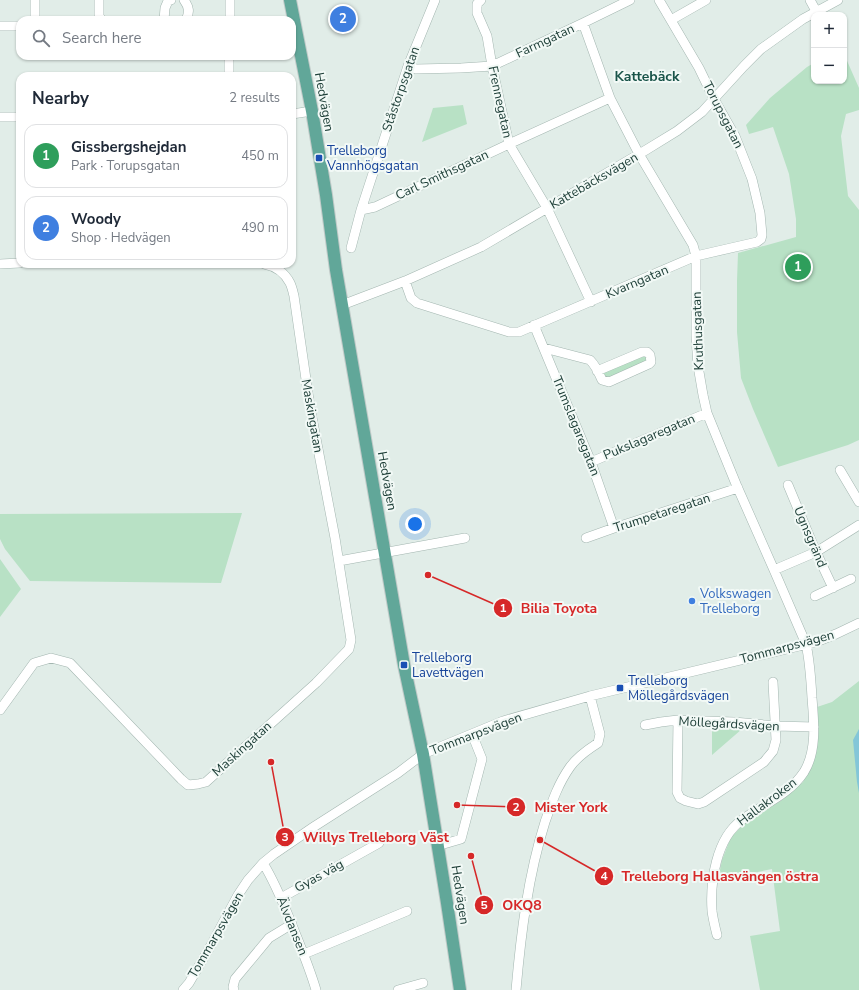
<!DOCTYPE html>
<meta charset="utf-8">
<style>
body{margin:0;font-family:"Nunito Sans",sans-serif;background:#f2f2f3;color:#1f2937}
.controls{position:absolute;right:12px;top:12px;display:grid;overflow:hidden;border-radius:8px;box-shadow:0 1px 3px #0004}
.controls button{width:36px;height:36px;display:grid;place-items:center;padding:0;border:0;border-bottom:1px solid #e0e1e3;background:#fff;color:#1f2937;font:20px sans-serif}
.you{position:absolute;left:415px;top:524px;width:14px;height:14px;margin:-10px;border:3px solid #fff;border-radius:50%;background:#1a73e8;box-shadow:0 0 0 6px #1a73e833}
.badge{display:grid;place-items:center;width:26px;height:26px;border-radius:50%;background:#845241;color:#fff;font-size:13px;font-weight:700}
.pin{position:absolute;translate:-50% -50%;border:2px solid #fff;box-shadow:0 1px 4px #0006}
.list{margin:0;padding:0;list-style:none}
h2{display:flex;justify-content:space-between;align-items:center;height:52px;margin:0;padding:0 16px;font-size:17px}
h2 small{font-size:13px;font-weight:400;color:#747a83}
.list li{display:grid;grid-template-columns:26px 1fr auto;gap:12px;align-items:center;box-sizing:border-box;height:64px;margin:0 8px 8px;padding:0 8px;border:1px solid #e0e1e3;border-radius:12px}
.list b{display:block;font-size:15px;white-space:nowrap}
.list p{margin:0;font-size:13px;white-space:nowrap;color:#747a83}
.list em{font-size:13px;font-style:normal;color:#747a83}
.icon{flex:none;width:22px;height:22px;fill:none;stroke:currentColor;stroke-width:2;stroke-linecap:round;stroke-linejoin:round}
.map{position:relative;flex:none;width:859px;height:990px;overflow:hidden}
.search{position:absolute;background:#fff;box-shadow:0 1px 3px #0004;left:16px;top:16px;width:280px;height:44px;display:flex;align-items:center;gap:10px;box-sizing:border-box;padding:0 14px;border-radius:12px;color:#747a83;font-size:15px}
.panel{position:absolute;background:#fff;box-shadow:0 1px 3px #0004;left:16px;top:72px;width:280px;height:196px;border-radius:12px}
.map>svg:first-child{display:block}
.green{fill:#b8e1c5}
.water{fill:#83c6d8}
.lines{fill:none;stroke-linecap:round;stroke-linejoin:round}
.minor-casing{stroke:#a3b6b0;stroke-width:10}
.major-casing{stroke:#c0cac8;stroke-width:14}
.minor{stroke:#fff;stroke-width:9}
.major{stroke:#61a799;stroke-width:12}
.transit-dot{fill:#1a4fb4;stroke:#f2f9f6;stroke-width:1.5}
.shop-dot{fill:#3f7fe0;stroke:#f2f9f6;stroke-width:1.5}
.labels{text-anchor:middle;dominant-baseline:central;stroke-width:4;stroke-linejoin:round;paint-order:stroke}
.street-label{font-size:13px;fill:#1f4039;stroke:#f2f9f6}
.transit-label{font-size:13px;fill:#164399;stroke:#f2f9f6;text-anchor:start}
.shop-label{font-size:13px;fill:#366cbe;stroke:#f2f9f6;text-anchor:start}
.neighbourhood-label{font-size:14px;font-weight:bold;fill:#195449;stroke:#f2f9f6}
.leader{fill:none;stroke:#d62828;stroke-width:1.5}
.callout-dot{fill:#d62828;stroke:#f2f9f6;stroke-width:1.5}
.mark-label{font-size:12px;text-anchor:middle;font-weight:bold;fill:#fff}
.callout-label{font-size:14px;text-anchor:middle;font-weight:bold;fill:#d62828;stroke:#f2f9f6;stroke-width:4;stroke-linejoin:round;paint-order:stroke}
</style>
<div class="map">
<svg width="859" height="990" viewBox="0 0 859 990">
<rect width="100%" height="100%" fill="#e1ede8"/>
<!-- green -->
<path class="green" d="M844 54 859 88V110L846 114 841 136 848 196 859 210V440L848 445 778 467 753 409 741 378 737 332V281L738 253 796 237V219L789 174 773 127 749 134 746 125 770 98 807 67 814 63V81H844Z
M463 105 467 124 422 142 433 108Z
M643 354 646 356 647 359 646 361 607 378 603 375 604 371Z
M242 513 221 583 30 581 5 549 0 539V514Z
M0 559 21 589 0 617Z
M859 681V990H760L750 936 780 931 772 869 718 880 722 860 731 837 744 824 782 800 803 782 817 749V707L832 702Z
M712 727 742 729 712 755Z"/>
<!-- water -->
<path class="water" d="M859 729V793L857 782 853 740Z"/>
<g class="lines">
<!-- minor casing -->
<g class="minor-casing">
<path id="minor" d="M99 0V15L101 20
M184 0C189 7 190 12 186 20
M481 0 477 4V13L487 36 492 66 509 144 547 208 591 302
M810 0 816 11
M35 20V0
M164 20 165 8 168 1 171 0
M230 20V0
M671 20 706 0
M583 23 610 98 639 154 693 245 696 256V337L698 366 703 395 707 413 736 484 774 570 806 644C810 662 811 680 812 698 814 722 817 751 804 772 789 795 763 804 742 820 716 838 710 882 712 911 713 919 715 927 717 935
M0 26H20
M408 66 416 69 461 68 492 66 583 23 630 0
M229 76V56
M292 114 312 111
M0 117H20
M361 210 375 207 509 144 610 98
M351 248 361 210 408 66 435 0
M0 264 20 263
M405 281 411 298 417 303 509 332H519L696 256 757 242 761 239 762 235 760 213 752 179 735 136 714 99 699 68 659 0
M342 305 405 281 481 247 646 150 677 131 702 112 744 66 761 49 803 19 838 0
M534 325 591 462 614 528
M544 348 590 360C596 366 599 373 602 380L609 382 649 364 651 362 650 355 647 352H642L597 371
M591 462 707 413
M840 470 859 502
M788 485 816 552 833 588
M586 538 614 528 738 488
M339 561 465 538
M774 570 816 552 859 525
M815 596 851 579
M0 710 34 663 51 658 70 663 181 779 188 785 198 784 206 782 316 683 349 649 351 640 335 538 310 407 294 296C293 292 292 287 290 283 285 273 275 266 264 264
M678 720 677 792 680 798 686 801 698 804 704 802 764 762 773 751 776 740 773 682
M645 725 661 722 678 720 734 722 776 726 814 727
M437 846 461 839 482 759 472 734
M263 863C274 881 282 900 290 920 299 943 309 966 316 990
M281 898 379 843
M304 954 407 911
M183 990 189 983 210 947 238 895 248 880 263 863 274 854 315 826 398 773 423 754 503 721 590 696 816 642 836 634 859 623
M234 990 233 987 235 979 269 938 292 924
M398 990 423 983
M516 990C521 933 528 876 545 822 552 802 558 784 570 767 577 757 587 750 598 743L600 734 590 696"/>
</g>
<!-- major casing -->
<g class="major-casing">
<path id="major" d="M290 0 312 111 326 195 336 270 404 665 423 754 447 903 460 990"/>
</g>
<!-- minor -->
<use href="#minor" class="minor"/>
<!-- major -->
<use href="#major" class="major"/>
</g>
<!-- markers -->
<g class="transit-dot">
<rect x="315" y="154" width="8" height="8" rx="2"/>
<rect x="400" y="661" width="8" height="8" rx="2"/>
<rect x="616" y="684" width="8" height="8" rx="2"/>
</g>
<circle class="shop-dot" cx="692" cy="601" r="4"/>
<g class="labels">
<!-- street labels -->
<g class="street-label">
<text transform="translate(545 41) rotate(-25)">Farmgatan</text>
<text transform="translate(401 89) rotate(-71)">Ståstorpsgatan</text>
<text transform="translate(324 102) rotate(80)">Hedvägen</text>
<text transform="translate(500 102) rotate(78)">Frennegatan</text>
<text transform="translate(723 115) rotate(63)">Torupsgatan</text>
<text transform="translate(442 175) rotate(-25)">Carl Smithsgatan</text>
<text transform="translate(594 181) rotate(-30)">Kattebäcksvägen</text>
<text transform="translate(637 282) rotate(-23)">Kvarngatan</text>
<text transform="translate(698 331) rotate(-92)">Kruthusgatan</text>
<text transform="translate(312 416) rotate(80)">Maskingatan</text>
<text transform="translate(576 426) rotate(68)">Trumslagaregatan</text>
<text transform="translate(649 437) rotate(-23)">Pukslagaregatan</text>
<text transform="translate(387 481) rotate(80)">Hedvägen</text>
<text transform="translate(662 513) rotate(-18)">Trumpetaregatan</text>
<text transform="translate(810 537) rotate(67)">Ugnsgränd</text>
<text transform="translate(787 647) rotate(-15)">Tommarpsvägen</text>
<text transform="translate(729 724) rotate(3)">Möllegårdsvägen</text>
<text transform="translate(476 734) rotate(-21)">Tommarpsvägen</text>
<text transform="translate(242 749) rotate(-42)">Maskingatan</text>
<text transform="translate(767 802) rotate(-37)">Hallakroken</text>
<text transform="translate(319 876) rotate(-29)">Gyas väg</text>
<text transform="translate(460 895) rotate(81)">Hedvägen</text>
<text transform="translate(292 926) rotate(68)">Älvdansen</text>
<text transform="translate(216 935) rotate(-60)">Tommarpsvägen</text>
</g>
<!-- transit labels -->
<g class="transit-label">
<text x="327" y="151">Trelleborg<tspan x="327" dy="15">Vannhögsgatan</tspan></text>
<text x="412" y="658">Trelleborg<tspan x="412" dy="15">Lavettvägen</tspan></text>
<text x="628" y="681">Trelleborg<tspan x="628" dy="15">Möllegårdsvägen</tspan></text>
</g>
<!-- shop labels -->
<g class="shop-label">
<text x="700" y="594">Volkswagen<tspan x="700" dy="15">Trelleborg</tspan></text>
</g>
<!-- neighbourhood labels -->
<g class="neighbourhood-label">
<text x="647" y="76">Kattebäck</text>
</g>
</g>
<!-- callouts -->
<path class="leader" d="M428 575L503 608M457 805L516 807M271 762L285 837M540 840L604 876M471 856L484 905"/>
<g class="callout-dot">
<circle cx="428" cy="575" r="4"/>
<circle cx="457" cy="805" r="4"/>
<circle cx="271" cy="762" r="4"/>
<circle cx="540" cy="840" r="4"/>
<circle cx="471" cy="856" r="4"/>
<circle cx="503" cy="608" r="10"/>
<circle cx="516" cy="807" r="10"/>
<circle cx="285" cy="837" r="10"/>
<circle cx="604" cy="876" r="10"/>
<circle cx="484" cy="905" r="10"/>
</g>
<g class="mark-label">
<text x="503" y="612">1</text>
<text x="516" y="811">2</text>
<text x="285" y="841">3</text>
<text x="604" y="880">4</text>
<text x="484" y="909">5</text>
</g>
<g class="callout-label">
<text x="559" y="613">Bilia Toyota</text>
<text x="571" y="812">Mister York</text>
<text x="376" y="842">Willys Trelleborg Väst</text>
<text x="720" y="881">Trelleborg Hallasvängen östra</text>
<text x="522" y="910">OKQ8</text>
</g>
</svg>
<div class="controls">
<button>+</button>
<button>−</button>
</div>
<div class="you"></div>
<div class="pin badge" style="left:798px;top:267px;background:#2e9e5b">1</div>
<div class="pin badge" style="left:343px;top:19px;background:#3f7fe0">2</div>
<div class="search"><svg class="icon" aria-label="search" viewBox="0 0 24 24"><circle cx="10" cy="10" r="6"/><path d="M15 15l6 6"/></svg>Search here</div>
<section class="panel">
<h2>Nearby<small>2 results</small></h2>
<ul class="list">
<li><span class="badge" style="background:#2e9e5b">1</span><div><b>Gissbergshejdan</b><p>Park · Torupsgatan</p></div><em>450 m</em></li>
<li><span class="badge" style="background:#3f7fe0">2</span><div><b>Woody</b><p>Shop · Hedvägen</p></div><em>490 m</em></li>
</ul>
</section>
</div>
